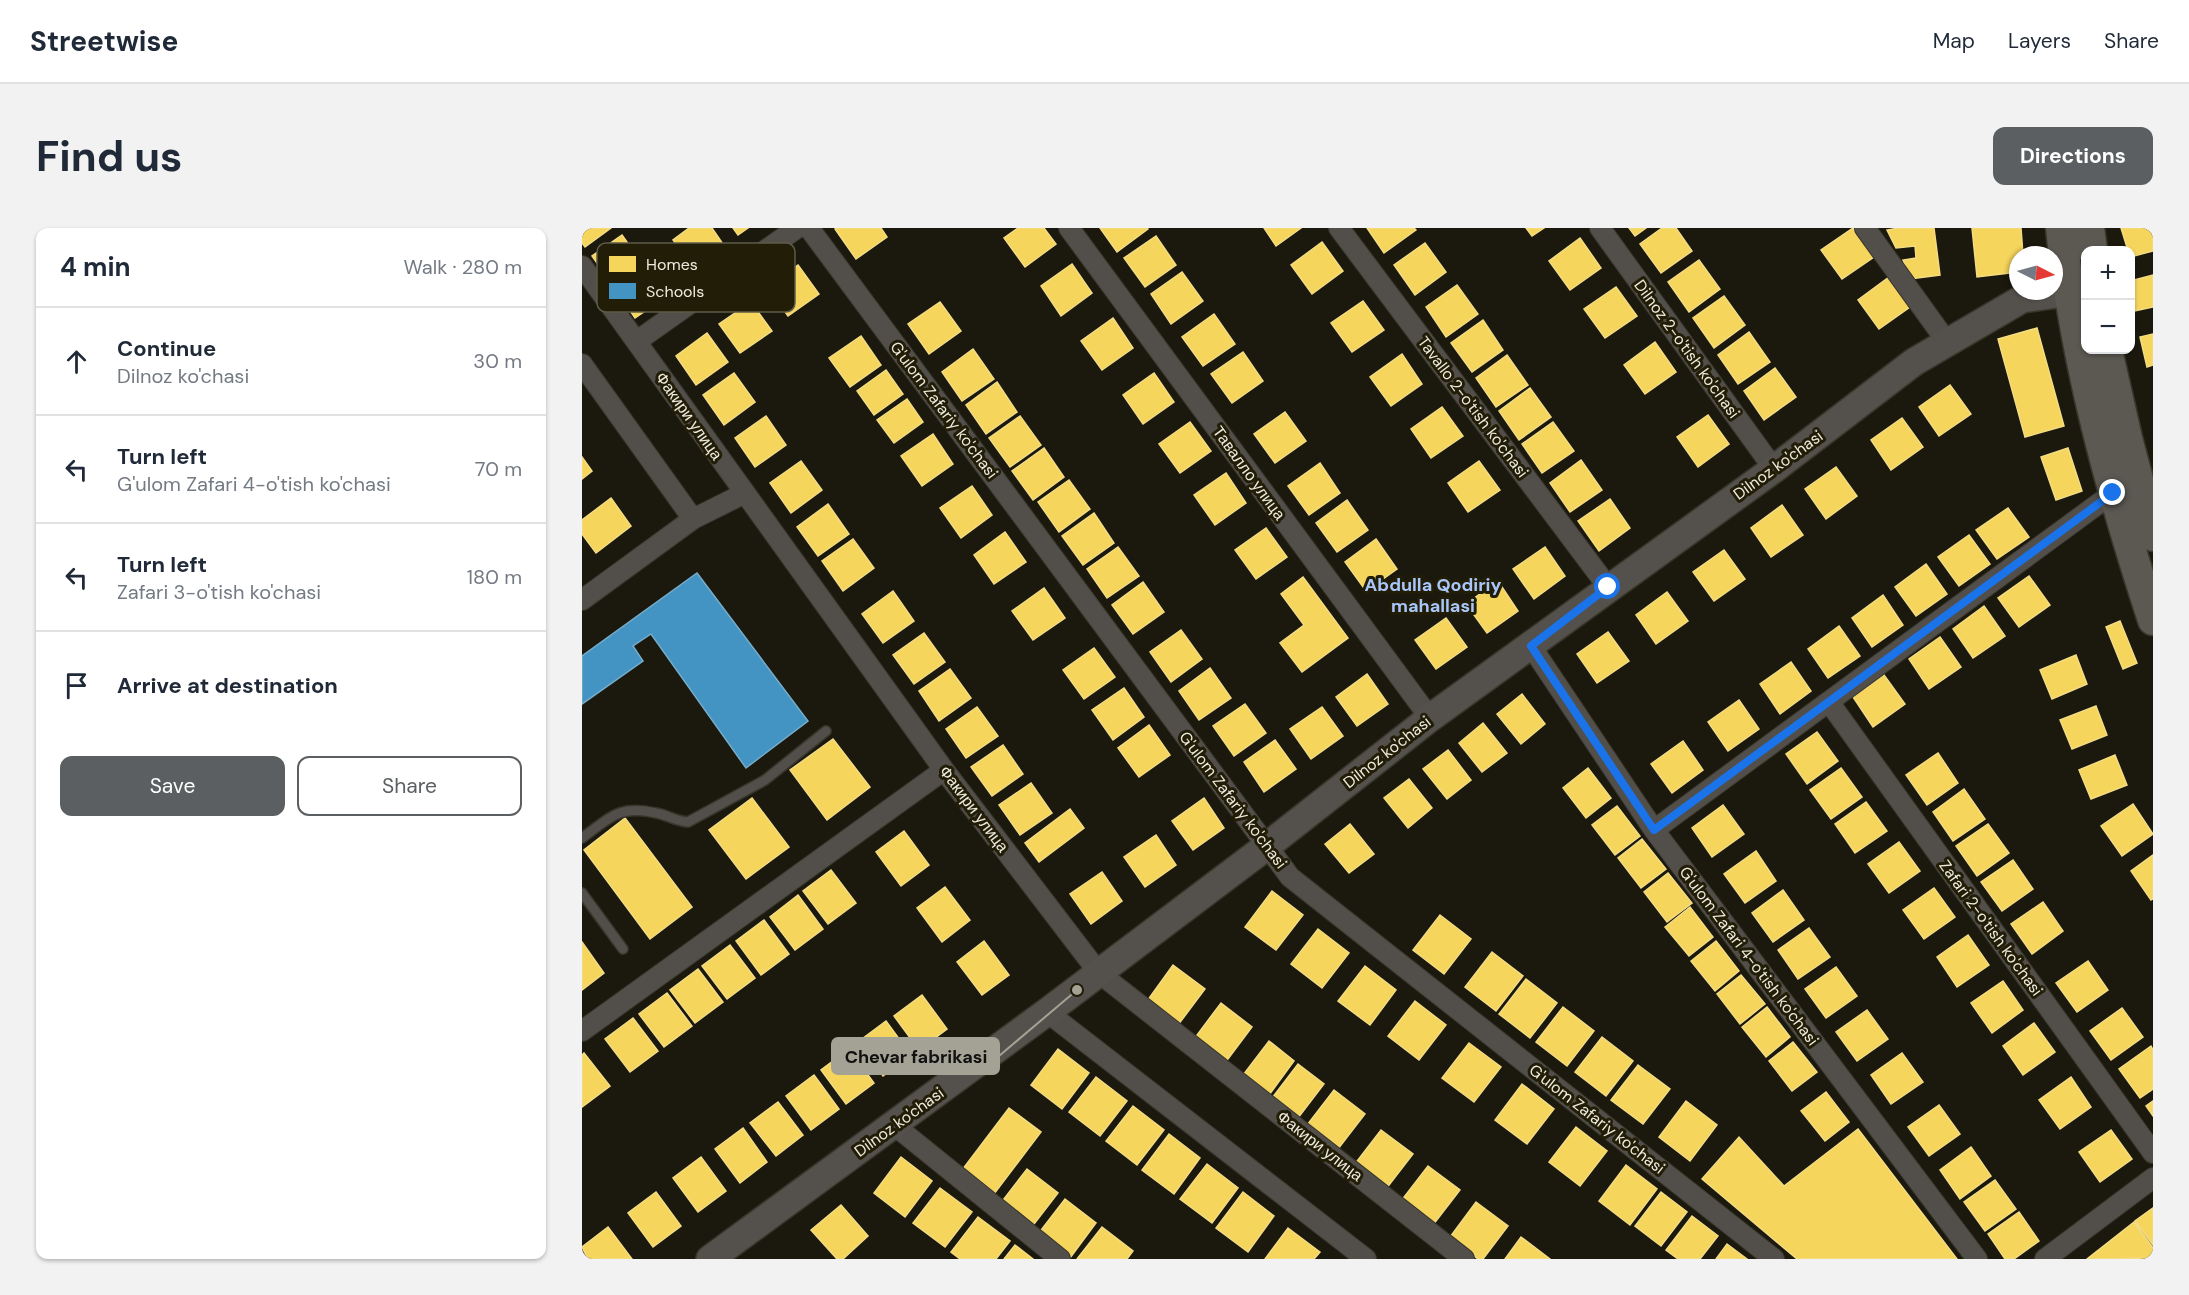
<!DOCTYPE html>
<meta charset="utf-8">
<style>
body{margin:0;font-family:"DM Sans",sans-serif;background:#f2f2f3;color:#1f2937}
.controls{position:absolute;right:18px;top:18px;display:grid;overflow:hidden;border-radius:12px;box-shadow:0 2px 4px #0004}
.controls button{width:54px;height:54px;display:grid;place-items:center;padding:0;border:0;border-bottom:2px solid #e0e1e3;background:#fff;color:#1f2937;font:30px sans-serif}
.compass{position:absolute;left:1427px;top:18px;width:54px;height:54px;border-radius:50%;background:#fff;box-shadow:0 2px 4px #0004;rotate:96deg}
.stop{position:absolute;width:18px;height:18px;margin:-14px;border:4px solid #1a73e8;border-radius:50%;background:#fff}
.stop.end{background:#1a73e8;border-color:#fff;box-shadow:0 2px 6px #0008}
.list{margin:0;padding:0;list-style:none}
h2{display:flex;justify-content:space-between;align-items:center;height:78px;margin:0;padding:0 24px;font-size:26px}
h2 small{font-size:20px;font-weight:400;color:#747a83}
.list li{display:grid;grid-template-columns:39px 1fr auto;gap:18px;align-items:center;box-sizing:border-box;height:108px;padding:0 24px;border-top:2px solid #e0e1e3}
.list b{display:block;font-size:22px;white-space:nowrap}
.list p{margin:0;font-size:20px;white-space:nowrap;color:#747a83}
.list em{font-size:20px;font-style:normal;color:#747a83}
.actions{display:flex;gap:12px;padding:18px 24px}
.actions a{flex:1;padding:14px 0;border:2px solid #5b5f61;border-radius:12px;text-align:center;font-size:21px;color:#5b5f61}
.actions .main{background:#5b5f61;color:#fff}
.icon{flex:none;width:33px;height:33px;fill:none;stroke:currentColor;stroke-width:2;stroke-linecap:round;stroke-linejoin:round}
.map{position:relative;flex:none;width:1571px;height:1031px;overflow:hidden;border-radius:12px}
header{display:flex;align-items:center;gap:36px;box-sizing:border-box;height:84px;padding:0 30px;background:#fff;border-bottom:2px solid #e0e1e3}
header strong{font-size:28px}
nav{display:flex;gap:33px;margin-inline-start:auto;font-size:21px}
.intro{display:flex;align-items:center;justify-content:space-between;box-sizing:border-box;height:144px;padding:0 36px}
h1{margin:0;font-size:42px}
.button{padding:15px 27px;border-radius:12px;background:#5b5f61;color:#fff;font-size:21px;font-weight:700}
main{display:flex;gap:36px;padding:0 36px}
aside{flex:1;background:#fff;border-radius:12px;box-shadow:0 2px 4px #0004}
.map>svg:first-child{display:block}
.homes{fill:#f6d55c;stroke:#f3dc83;stroke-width:1.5}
.schools{fill:#4393c3;stroke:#76adcb;stroke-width:1.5}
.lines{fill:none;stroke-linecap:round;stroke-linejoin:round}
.lane-casing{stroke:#38362b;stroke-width:12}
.street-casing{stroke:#38362b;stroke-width:22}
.secondary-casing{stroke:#38362b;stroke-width:30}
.primary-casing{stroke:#38362b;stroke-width:33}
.lane{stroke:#524f4b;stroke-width:9}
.street{stroke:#524f4b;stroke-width:20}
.secondary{stroke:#54504b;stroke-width:27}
.primary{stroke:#5c5852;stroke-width:30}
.route{stroke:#1a73e8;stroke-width:8}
.labels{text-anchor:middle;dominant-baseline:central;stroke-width:6;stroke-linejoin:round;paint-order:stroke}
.street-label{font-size:16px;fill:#edebdd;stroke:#211d07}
.neighbourhood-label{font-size:18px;font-weight:bold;fill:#a8c6fa;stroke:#211d07}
.key{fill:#211d07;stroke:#5e5b47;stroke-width:1.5}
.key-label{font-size:16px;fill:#edebdd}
.leader{fill:none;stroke:#a4a294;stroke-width:2}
.callout-dot{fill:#a4a294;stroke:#211d07;stroke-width:2}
.callout{fill:#a4a294;stroke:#a4a294;stroke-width:2}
.callout-label{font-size:18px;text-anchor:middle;font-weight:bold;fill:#111}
</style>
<header>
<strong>Streetwise</strong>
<nav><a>Map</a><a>Layers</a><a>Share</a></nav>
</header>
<div class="intro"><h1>Find us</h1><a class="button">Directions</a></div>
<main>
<aside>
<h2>4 min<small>Walk · 280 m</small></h2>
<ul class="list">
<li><svg class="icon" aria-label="ahead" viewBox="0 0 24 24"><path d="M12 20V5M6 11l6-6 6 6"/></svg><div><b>Continue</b><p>Dilnoz ko'chasi</p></div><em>30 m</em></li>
<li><svg class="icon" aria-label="left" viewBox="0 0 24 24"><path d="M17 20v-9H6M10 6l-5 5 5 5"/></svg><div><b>Turn left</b><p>G'ulom Zafari 4-o'tish ko'chasi</p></div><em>70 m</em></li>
<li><svg class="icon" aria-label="left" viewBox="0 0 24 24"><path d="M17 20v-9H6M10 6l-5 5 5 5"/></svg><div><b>Turn left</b><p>Zafari 3-o'tish ko'chasi</p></div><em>180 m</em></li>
<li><svg class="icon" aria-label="arrive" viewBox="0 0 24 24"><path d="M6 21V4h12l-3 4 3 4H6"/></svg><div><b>Arrive at destination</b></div></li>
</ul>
<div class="actions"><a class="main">Save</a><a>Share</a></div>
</aside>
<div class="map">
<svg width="1571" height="1031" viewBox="0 0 1571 1031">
<rect width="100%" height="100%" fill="#1b190d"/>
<!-- homes -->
<path class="homes" d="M0 0H29L3 19 0 15Z
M107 0H130L143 19 112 41 91 12Z
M151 0H166L156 7Z
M255 0H299L305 9 274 31 253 1Z
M436 0H462L474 16 443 39 422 10Z
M518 0H565L566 1 535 24Z
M682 0H719L694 18Z
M785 0H832L834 2 802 25Z
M944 0H962L950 8Z
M1047 0H1064L1053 8Z
M1080 0H1094L1110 23 1079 45 1058 16Z
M1271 0 1292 29 1260 51 1239 22Z
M1317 0H1352L1358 47 1328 51 1321 32 1334 30 1333 18 1314 20 1305 2Z
M1390 0H1439L1441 27H1436V44L1395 49Z
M1539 0H1571V23L1548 29Z
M40 7 57 31 27 52 10 28Z
M574 8 594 37 563 59 542 30Z
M998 10 1019 40 988 62 967 33Z
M740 14 761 43 730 66 709 37Z
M843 15 864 44 833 67 812 37Z
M1117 32 1138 61 1107 84 1086 54Z
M490 36 510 65 479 88 459 58Z
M216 37 237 66 206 88 185 59Z
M64 39 85 68 53 90 33 61Z
M600 44 621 73 589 96 569 66Z
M1571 47V79L1552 83 1548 53Z
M1307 49 1328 79 1297 101 1276 72Z
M875 57 896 86 864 109 844 79Z
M1034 59 1055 88 1023 110 1002 81Z
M1142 68 1163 97 1132 120 1111 90Z
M781 73 802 102 770 124 749 95Z
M169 74 190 103 158 125 137 96Z
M358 74 379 103 347 126 326 96Z
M632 86 653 116 621 138 600 109Z
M531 90 551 120 520 142 499 113Z
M901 92 921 122 890 144 869 115Z
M1455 100 1482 198 1443 209 1416 111Z
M1167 104 1188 134 1156 156 1136 127Z
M125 105 146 134 114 157 94 128Z
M1571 106V137L1565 139 1558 109Z
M279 108 299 137 268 159 247 130Z
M1073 114 1094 144 1063 166 1042 137Z
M391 121 412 151 380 173 360 144Z
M661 124 681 153 650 175 629 146Z
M820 126 840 156 809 178 788 149Z
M925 127 946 157 914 179 894 150Z
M1193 140 1214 169 1182 192 1162 163Z
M304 142 321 166 292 187 275 163Z
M152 145 173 174 142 197 121 167Z
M572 145 592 174 561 196 541 167Z
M415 154 435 184 404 206 384 177Z
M1368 157 1389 186 1357 208 1337 179Z
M948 160 969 189 937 212 917 183Z
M325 171 341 194 312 215 295 192Z
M860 179 881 208 849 230 829 201Z
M703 184 724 213 693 235 672 206Z
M1126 187 1147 216 1116 239 1095 209Z
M184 188 204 217 173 239 153 210Z
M438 188 459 217 428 239 407 210Z
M1320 190 1341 219 1309 242 1289 212Z
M608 194 629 223 598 245 577 216Z
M971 194 992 223 960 245 940 216Z
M351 206 371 236 340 258 319 228Z
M462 220 482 249 451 272 430 243Z
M1486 220 1500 263 1474 272 1459 229Z
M0 229 10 243 0 251Z
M999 232 1020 262 988 284 968 255Z
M219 233 240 262 209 285 188 255Z
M897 233 918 262 886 284 866 255Z
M738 235 758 265 727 287 706 258Z
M1254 239 1275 268 1244 291 1223 261Z
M644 245 664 275 633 297 612 267Z
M487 252 508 281 477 304 456 274Z
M390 258 410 287 379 310 358 280Z
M29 270 49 298 14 325 0 306V292Z
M1028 271 1048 300 1017 323 996 293Z
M765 272 786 302 755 324 734 295Z
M246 276 267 306 236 328 215 299Z
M1200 277 1221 307 1189 329 1169 300Z
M1426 280 1447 309 1415 331 1394 302Z
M512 285 532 315 501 337 480 308Z
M684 300 705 329 674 351 653 322Z
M423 304 444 334 412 356 392 327Z
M1387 307 1408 336 1377 358 1356 329Z
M271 311 292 340 261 363 240 333Z
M794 311 815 341 784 363 763 334Z
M536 319 557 348 525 370 505 341Z
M963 319 983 348 952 371 931 341Z
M1142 322 1163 351 1132 373 1111 344Z
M1344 336 1365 366 1334 388 1313 359Z
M1447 348 1468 377 1437 399 1416 370Z
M721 349 766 410 720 444 698 415 722 397 699 366Z
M916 353 936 383 905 405 884 376Z
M561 354 582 384 551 406 530 377Z
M462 360 483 390 451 412 430 383Z
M311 363 332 393 301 415 280 386Z
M1085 364 1106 393 1074 416 1054 387Z
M1301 367 1321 397 1290 419 1270 390Z
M1402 378 1423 408 1391 430 1371 401Z
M864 390 885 419 854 441 833 412Z
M1538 393 1555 435 1541 441 1524 399Z
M1257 398 1278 428 1246 450 1226 421Z
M599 402 620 431 589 454 568 424Z
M1026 404 1047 433 1015 455 995 426Z
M342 405 363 434 332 456 311 427Z
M1358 409 1379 439 1347 461 1327 431Z
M512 420 533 449 502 471 481 442Z
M1494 427 1505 456 1470 471 1458 442Z
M1209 434 1229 463 1198 486 1178 456Z
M628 440 649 470 617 492 597 463Z
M368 441 389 470 357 493 337 463Z
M785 446 806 476 775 498 754 469Z
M1302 447 1323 476 1291 499 1271 469Z
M542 460 562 489 531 512 510 482Z
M940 466 963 496 939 516 915 486Z
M1157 472 1177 501 1146 523 1126 494Z
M663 476 684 505 652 528 631 498Z
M1514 478 1525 507 1490 521 1478 492Z
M395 479 416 508 384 530 364 501Z
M740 479 761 508 729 531 708 501Z
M901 495 925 525 900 544 877 515Z
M567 497 588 527 557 549 536 520Z
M1235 504 1256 533 1225 556 1204 526Z
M251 511 288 559 245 592 208 542Z
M693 512 714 541 682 564 662 534Z
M1101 513 1121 542 1090 565 1069 536Z
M421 517 441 546 410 568 389 539Z
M866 522 889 552 865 571 841 541Z
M1356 525 1376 555 1345 577 1324 547Z
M1533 527 1545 557 1509 571 1497 542Z
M1006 540 1029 570 1004 590 981 560Z
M1259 540 1280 569 1249 591 1228 562Z
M827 551 850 580 826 600 802 570Z
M449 555 470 585 438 607 417 577Z
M1382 561 1403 591 1371 613 1351 584Z
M170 570 207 619 164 651 127 602Z
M622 570 642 600 611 622 590 593Z
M1284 574 1305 603 1273 625 1253 596Z
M1551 576 1571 606 1540 628 1519 598Z
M1141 577 1162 606 1130 629 1110 600Z
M1035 578 1058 608 1033 627 1010 597Z
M488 581 502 600 457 634 443 615Z
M43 590 110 679 68 711 2 622Z
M768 596 792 626 767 645 743 616Z
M1406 596 1427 625 1395 648 1374 618Z
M322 603 347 637 319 658 294 624Z
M574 607 594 637 563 659 542 629Z
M1060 611 1084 641 1059 660 1036 630Z
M1317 614 1338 643 1307 665 1286 636Z
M1174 623 1194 653 1163 675 1142 646Z
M1571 627V671L1569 672 1549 643Z
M1431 632 1451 661 1420 683 1399 654Z
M249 642 274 675 246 696 221 663Z
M520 644 540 673 509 696 488 666Z
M1086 645 1110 675 1085 694 1062 664Z
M363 659 388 692 360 714 335 680Z
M1352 660 1373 689 1342 711 1321 682Z
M1201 662 1222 692 1191 714 1170 685Z
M690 663 721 687 694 722 663 699Z
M216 667 241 701 213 722 188 689Z
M1461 674 1481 703 1450 726 1429 696Z
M1108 679 1131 709 1107 728 1083 699Z
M858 687 889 711 862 746 831 722Z
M182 692 207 726 179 747 154 713Z
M1227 700 1248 729 1216 751 1196 722Z
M736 701 767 725 740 760 709 736Z
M1386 707 1407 737 1375 759 1355 729Z
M402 713 427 747 400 767 375 734Z
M1134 713 1157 743 1133 763 1109 733Z
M0 714 22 745 0 762Z
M148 717 173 750 145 771 120 738Z
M910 724 941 748 914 783 883 759Z
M1506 733 1526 762 1495 784 1474 755Z
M591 737 623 761 596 797 565 773Z
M783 738 814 762 788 797 756 773Z
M1254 739 1275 768 1244 790 1223 761Z
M116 741 141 774 113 795 88 762Z
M1159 747 1183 776 1158 796 1135 766Z
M944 751 975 775 948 810 917 786Z
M1421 753 1441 782 1410 805 1389 775Z
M85 765 110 798 82 819 57 786Z
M340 767 365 801 337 822 312 788Z
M833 773 864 797 837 832 806 808Z
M639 775 670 799 643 835 612 811Z
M981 779 1012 803 985 838 954 814Z
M1185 779 1208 809 1184 829 1160 799Z
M1540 780 1561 809 1529 832 1508 803Z
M1285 782 1306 811 1275 833 1254 804Z
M51 790 76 823 48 844 23 811Z
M304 793 329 827 301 848 276 814Z
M1452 795 1473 824 1441 847 1421 818Z
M1020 809 1051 833 1024 868 993 844Z
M687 813 712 833 687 867 661 847Z
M1211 814 1235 844 1210 863 1187 833Z
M887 815 919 839 892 874 860 850Z
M1569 818 1571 822V861L1558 870 1537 841Z
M267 821 292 855 264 876 239 842Z
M476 821 507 845 480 881 449 857Z
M2 825 28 858 0 879V827Z
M1320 825 1341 854 1309 876 1289 847Z
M716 836 742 856 716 890 690 870Z
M1056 837 1088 861 1061 896 1029 872Z
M232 847 257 881 229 902 204 868Z
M514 849 545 873 518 908 487 884Z
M1489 849 1509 879 1478 901 1457 872Z
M940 856 972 881 945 916 913 892Z
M752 862 783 886 756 921 725 897Z
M1244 864 1267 894 1243 913 1219 883Z
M1104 873 1135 897 1108 933 1077 909Z
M1571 873V888L1564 878Z
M196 874 221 907 194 928 168 895Z
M1357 877 1378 906 1347 928 1326 899Z
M551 878 582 902 555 937 524 913Z
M427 880 459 904 412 966 380 942Z
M994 899 1025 923 998 958 967 934Z
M161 900 185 934 158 955 133 921Z
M1276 901 1375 1031H1215L1120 951 1157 909 1202 958Z
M799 902 831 926 804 961 772 937Z
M1529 902 1550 931 1518 954 1497 924Z
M587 906 618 930 592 966 560 942Z
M1389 919 1409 948 1378 971 1358 942Z
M119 929 144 963 116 984 91 950Z
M319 929 350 953 323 989 292 965Z
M625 936 656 960 630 995 598 971Z
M1044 937 1075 961 1048 997 1017 973Z
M846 938 878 962 851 997 819 973Z
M445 941 476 965 449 1000 418 976Z
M1413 952 1434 981 1403 1003 1382 974Z
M358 960 390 984 363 1019 331 995Z
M74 964 99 998 71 1019 46 985Z
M661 964 692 988 666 1024 634 1000Z
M1079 964 1105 984 1079 1018 1053 998Z
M483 971 514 995 488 1030 456 1006Z
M894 974 926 998 901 1031H896L868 1009Z
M259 977 286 1008 261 1031H255L229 1002Z
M1571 980V1017L1553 993Z
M1437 984 1457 1013 1432 1031H1423L1406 1006Z
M1110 988 1136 1008 1118 1031H1096L1084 1022Z
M396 989 428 1013 414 1031H378L369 1024Z
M1552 994 1571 1020V1030L1505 1031Z
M26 999 50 1031H6L0 1019Z
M520 999 551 1023 545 1031H495Z
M706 1000 738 1024 732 1031H683Z
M939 1009 968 1031H923Z
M1145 1016 1165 1031H1134Z
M433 1017 451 1031H422Z"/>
<!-- schools -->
<path class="schools" d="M115 345 226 493 164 540 69 406 51 418 61 433 0 476V428Z"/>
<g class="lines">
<!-- lane casing -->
<g class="lane-casing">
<path id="lane" d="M0 610C29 589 36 577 74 585 86 587 92 593 106 594L183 552 244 503
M0 665 41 721"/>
</g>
<!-- street casing -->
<g class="street-casing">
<path id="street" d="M227 0 708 649 1192 1031
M487 0 848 490
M757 0 1026 359
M1018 0 1192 241
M1283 0 1365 114
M0 38 362 542 517 745 882 1031
M55 113 215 0
M0 136 111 291
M0 372 111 291 161 266
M949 418 1072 602 1395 1031
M1247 474 1571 925
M1072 602 1531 265
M465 784 784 1031
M0 803 362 542
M312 897 478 1031
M1463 1031 1571 950"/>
</g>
<!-- secondary casing -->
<g class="secondary-casing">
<path id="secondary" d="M128 1031 465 784 685 618 848 490 1192 241 1332 134 1440 71 1504 62"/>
</g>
<!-- primary casing -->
<g class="primary-casing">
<path id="primary" d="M1479 0C1493 134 1529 264 1571 392
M1507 0 1510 22
M1525 122 1545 210 1571 308"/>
</g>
<!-- lane -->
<use href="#lane" class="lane"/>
<!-- street -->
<use href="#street" class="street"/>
<!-- secondary -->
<use href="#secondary" class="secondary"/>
<!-- primary -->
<use href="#primary" class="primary"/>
</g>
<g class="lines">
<!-- route -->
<path class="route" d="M1026 359 949 418 1072 602 1531 265"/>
</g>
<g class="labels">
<!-- street labels -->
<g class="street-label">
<text transform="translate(1105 121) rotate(54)">Dilnoz 2-o'tish ko'chasi</text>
<text transform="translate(891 179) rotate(53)">Tavallo 2-o'tish ko'chasi</text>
<text transform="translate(362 182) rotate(53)">G'ulom Zafariy ko'chasi</text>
<text transform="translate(107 188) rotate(55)">Факири улица</text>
<text transform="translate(1196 237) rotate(-36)">Dilnoz ko'chasi</text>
<text transform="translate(667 245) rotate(54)">Тавалло улица</text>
<text transform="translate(805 524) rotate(-38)">Dilnoz ko'chasi</text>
<text transform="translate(651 572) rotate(53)">G'ulom Zafariy ko'chasi</text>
<text transform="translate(392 581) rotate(53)">Факири улица</text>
<text transform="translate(1409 700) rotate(54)">Zafari 2-o'tish ko'chasi</text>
<text transform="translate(1167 728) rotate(53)">G'ulom Zafari 4-o'tish ko'chasi</text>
<text transform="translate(1015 891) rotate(38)">G'ulom Zafariy ko'chasi</text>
<text transform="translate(317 894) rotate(-36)">Dilnoz ko'chasi</text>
<text transform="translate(738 918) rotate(38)">Факири улица</text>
</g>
<!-- neighbourhood labels -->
<g class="neighbourhood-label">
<text x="851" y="357">Abdulla Qodiriy<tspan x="851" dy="21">mahallasi</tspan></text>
</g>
</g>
<!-- legend -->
<rect x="15" y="15" width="198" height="69" rx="9" class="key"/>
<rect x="27" y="28" width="27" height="16" fill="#f6d55c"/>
<rect x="27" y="55" width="27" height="16" fill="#4393c3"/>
<g class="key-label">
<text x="64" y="42">Homes</text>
<text x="64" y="69">Schools</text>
</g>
<!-- callouts -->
<path class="leader" d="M495 762L417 828"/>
<circle class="callout-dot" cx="495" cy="762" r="6"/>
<rect class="callout" x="250" y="810" width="167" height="36" rx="6"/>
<g class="callout-label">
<text x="334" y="835">Chevar fabrikasi</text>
</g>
</svg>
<div class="controls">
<button>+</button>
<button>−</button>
</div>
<svg class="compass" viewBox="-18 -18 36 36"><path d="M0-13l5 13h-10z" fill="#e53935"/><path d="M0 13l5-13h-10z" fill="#747a83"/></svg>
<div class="stop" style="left:1026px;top:359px"></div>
<div class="stop end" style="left:1531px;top:265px"></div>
</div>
</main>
